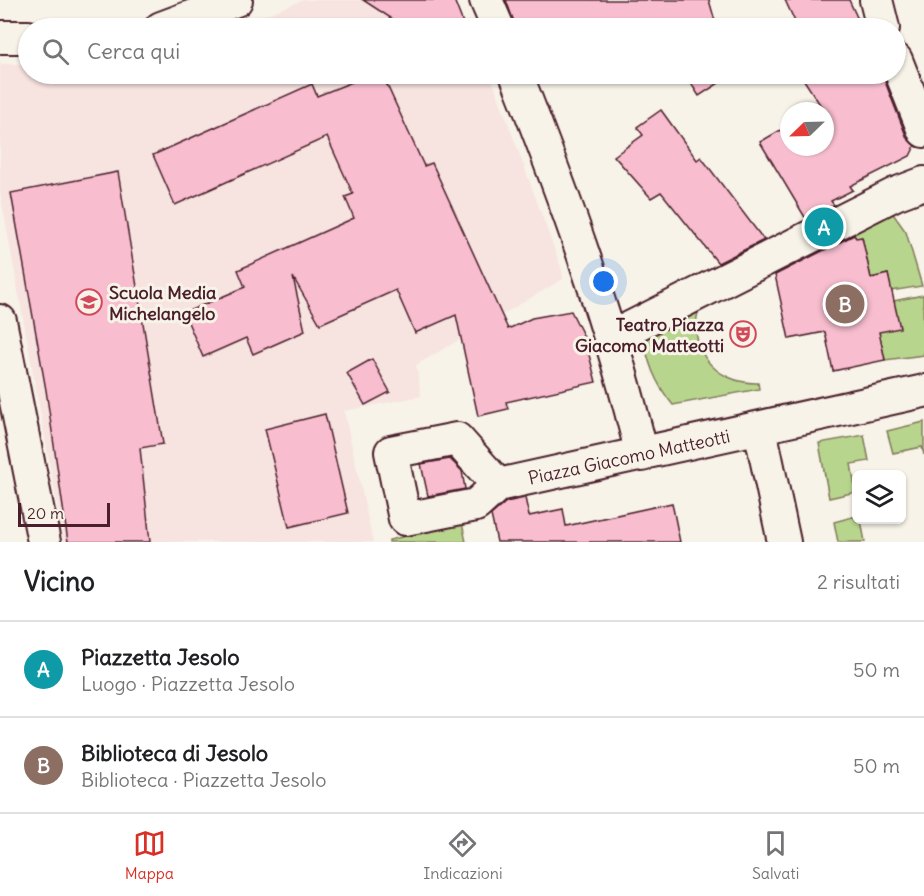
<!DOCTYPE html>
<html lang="it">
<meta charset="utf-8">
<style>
body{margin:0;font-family:Delius,sans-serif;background:#f6f6f6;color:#202124}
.controls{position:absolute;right:18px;bottom:18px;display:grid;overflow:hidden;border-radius:9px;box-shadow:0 2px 4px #0004}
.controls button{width:54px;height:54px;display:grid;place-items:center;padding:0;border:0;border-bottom:2px solid #e0e0e0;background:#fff;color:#202124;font:30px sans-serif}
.compass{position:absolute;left:780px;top:102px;width:54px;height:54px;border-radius:50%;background:#fff;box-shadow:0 2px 4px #0004;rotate:247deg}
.scale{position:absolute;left:18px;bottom:15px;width:92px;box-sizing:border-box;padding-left:6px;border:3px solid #4a1f2b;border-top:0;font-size:16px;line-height:21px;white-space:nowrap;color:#4a1f2b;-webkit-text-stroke:4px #f7f3e8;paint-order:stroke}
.you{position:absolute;left:604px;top:282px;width:21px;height:21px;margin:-15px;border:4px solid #fff;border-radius:50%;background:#1a73e8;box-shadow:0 0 0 9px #1a73e833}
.badge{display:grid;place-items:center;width:39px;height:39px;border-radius:50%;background:#d93025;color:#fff;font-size:20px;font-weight:700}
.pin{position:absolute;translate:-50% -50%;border:3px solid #fff;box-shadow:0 2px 6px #0006}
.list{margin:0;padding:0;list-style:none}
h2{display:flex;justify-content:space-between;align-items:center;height:78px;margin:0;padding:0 24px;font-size:26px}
h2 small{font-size:20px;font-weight:400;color:#757577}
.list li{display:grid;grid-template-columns:39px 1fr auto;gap:18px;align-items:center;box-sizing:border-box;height:96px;padding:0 24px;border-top:2px solid #e0e0e0}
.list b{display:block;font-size:22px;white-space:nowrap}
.list p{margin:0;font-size:20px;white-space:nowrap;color:#757577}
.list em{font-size:20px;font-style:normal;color:#757577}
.icon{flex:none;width:33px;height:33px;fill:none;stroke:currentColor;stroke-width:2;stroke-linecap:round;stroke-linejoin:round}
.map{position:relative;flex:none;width:924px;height:542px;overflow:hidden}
.search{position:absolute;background:#fff;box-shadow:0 2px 4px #0004;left:18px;right:18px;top:18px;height:66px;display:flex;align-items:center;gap:15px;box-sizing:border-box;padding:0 21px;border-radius:33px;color:#757577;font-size:22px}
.sheet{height:270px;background:#fff}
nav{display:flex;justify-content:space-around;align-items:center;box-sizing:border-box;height:84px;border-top:2px solid #e0e0e0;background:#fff;font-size:16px;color:#757577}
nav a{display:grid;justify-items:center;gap:3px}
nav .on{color:#d93025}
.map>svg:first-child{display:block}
.built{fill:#f7e3e0}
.green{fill:#b8d58d;stroke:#817a5c;stroke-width:1.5}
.building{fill:#f8becf;stroke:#4a1f2b;stroke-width:1.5}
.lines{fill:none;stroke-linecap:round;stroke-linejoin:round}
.minor-casing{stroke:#4a1f2b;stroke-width:36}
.minor{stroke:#f7f3e8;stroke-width:32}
.labels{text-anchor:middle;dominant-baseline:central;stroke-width:6;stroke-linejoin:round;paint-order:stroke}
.poi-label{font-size:18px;font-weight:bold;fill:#4a1f2b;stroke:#f7f3e8;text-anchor:start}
.street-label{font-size:18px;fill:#4a1f2b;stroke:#f7f3e8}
</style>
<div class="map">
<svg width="924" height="542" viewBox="0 0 924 542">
<rect width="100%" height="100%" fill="#f7f3e8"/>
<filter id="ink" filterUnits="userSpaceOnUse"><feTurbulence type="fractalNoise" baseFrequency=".0167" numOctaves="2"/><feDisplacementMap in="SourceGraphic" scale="12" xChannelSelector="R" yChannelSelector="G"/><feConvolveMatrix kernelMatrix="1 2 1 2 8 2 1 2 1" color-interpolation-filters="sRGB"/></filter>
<g filter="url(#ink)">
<!-- built -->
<path class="built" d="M304 0H366L406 28H232Z
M0 64H28V74H93L106 78 117 74H490L562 270 563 279 416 365 421 396 344 411 373 542H64L0 192Z"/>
<!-- green -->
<path class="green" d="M889 208 906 232 922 286 891 291 888 274 871 278 862 237 806 249Z
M923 295 924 355 885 360 879 332 894 301Z
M700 306C685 348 715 384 758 383L759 389 673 405C654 382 648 362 642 333Z
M924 422V455L922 447 893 453 887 431Z
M864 435 869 461 851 464 856 492 829 498 819 443Z
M856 516V520H861L865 542H838L834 522Z
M462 523 466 542H389V540Z"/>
<!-- building -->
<path class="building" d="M363 0H454L465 28H406Z
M506 0H709L717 28H516Z
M785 0H849L862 28H798Z
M372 74H382L424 166 432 163 508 329 532 318 571 311 585 339 596 382 506 402 508 409 478 416 456 315 415 333 396 290 320 324 293 277 305 331 253 354 246 338 203 357 184 313 245 287 238 270 354 218 345 197 353 194 327 137 175 205 153 155 312 84 317 96Z
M685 74H733L699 96Z
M800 74H882L907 138 915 146 910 156 850 186 853 190 831 201 834 205 806 219 760 142 789 125V147H825V111H813L821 106Z
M661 110 697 160 701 157 764 240 718 263 661 192 651 198 614 156 643 135 637 127Z
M118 172 163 444 140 448 150 542H68L46 390 11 193Z
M854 235 856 238 862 237 871 278 888 274 900 328 879 332 885 360 833 371 825 332 789 339 775 275Z
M372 359 390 392 365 405 347 373Z
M325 414 348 513 289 527 265 429Z
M450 459 462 471 465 489 428 496 421 464Z
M525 498 529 516 563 509 566 526 672 503 680 542H497L491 515 506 502Z"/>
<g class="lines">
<!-- minor casing -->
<g class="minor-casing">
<path id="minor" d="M486 0 498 28
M876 0 883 28
M161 28 236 0
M0 37H28
M896 60 924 131
M516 74C565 198 611 324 642 455
M0 321 44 542
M610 338 895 194 924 183
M760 429 784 542
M498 485 457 439 391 452 405 519 476 505 498 485 924 391"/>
</g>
<!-- minor -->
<use href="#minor" class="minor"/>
</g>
</g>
<!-- icons -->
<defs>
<g id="school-ring" transform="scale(1.35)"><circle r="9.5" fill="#f7f3e8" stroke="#d1495b" stroke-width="1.5"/><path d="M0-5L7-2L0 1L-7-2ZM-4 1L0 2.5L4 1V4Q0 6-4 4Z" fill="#d1495b"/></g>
<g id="theatre-ring" transform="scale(1.35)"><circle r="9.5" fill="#f7f3e8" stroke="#d1495b" stroke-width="1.5"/><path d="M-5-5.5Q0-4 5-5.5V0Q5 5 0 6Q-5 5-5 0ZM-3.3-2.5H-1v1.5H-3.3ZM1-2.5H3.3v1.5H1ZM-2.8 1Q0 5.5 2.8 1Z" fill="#d1495b"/></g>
</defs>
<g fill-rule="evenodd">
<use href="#school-ring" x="89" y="302"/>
<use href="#theatre-ring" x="743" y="334"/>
</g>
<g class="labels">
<!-- poi labels -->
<g class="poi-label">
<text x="109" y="292">Scuola Media<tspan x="109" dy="21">Michelangelo</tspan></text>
<text x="724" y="324" text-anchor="end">Teatro Piazza<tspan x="724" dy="21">Giacomo Matteotti</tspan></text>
</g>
<!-- street labels -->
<g class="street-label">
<text transform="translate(629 457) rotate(-12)">Piazza Giacomo Matteotti</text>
</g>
</g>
</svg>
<div class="controls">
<button><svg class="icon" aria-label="layers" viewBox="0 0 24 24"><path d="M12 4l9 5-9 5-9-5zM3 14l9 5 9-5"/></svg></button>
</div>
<svg class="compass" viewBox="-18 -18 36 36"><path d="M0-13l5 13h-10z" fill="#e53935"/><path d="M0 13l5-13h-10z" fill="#757577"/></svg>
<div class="scale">20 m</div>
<div class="you"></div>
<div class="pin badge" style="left:824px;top:227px;background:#0f9aa8">A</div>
<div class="pin badge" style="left:845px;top:304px;background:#8d6e63">B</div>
<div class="search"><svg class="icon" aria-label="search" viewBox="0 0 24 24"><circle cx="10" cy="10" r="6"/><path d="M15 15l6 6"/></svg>Cerca qui</div>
</div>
<section class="sheet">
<h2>Vicino<small>2 risultati</small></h2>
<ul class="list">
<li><span class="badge" style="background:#0f9aa8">A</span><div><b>Piazzetta Jesolo</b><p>Luogo · Piazzetta Jesolo</p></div><em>50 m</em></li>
<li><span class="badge" style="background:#8d6e63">B</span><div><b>Biblioteca di Jesolo</b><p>Biblioteca · Piazzetta Jesolo</p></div><em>50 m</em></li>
</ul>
</section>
<nav>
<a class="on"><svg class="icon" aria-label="map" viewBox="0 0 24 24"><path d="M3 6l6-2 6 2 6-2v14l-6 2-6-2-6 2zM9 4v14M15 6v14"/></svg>Mappa</a>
<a><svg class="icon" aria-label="directions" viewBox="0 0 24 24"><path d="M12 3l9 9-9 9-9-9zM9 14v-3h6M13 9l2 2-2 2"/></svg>Indicazioni</a>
<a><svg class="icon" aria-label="saved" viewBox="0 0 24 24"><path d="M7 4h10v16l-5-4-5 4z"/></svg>Salvati</a>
</nav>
